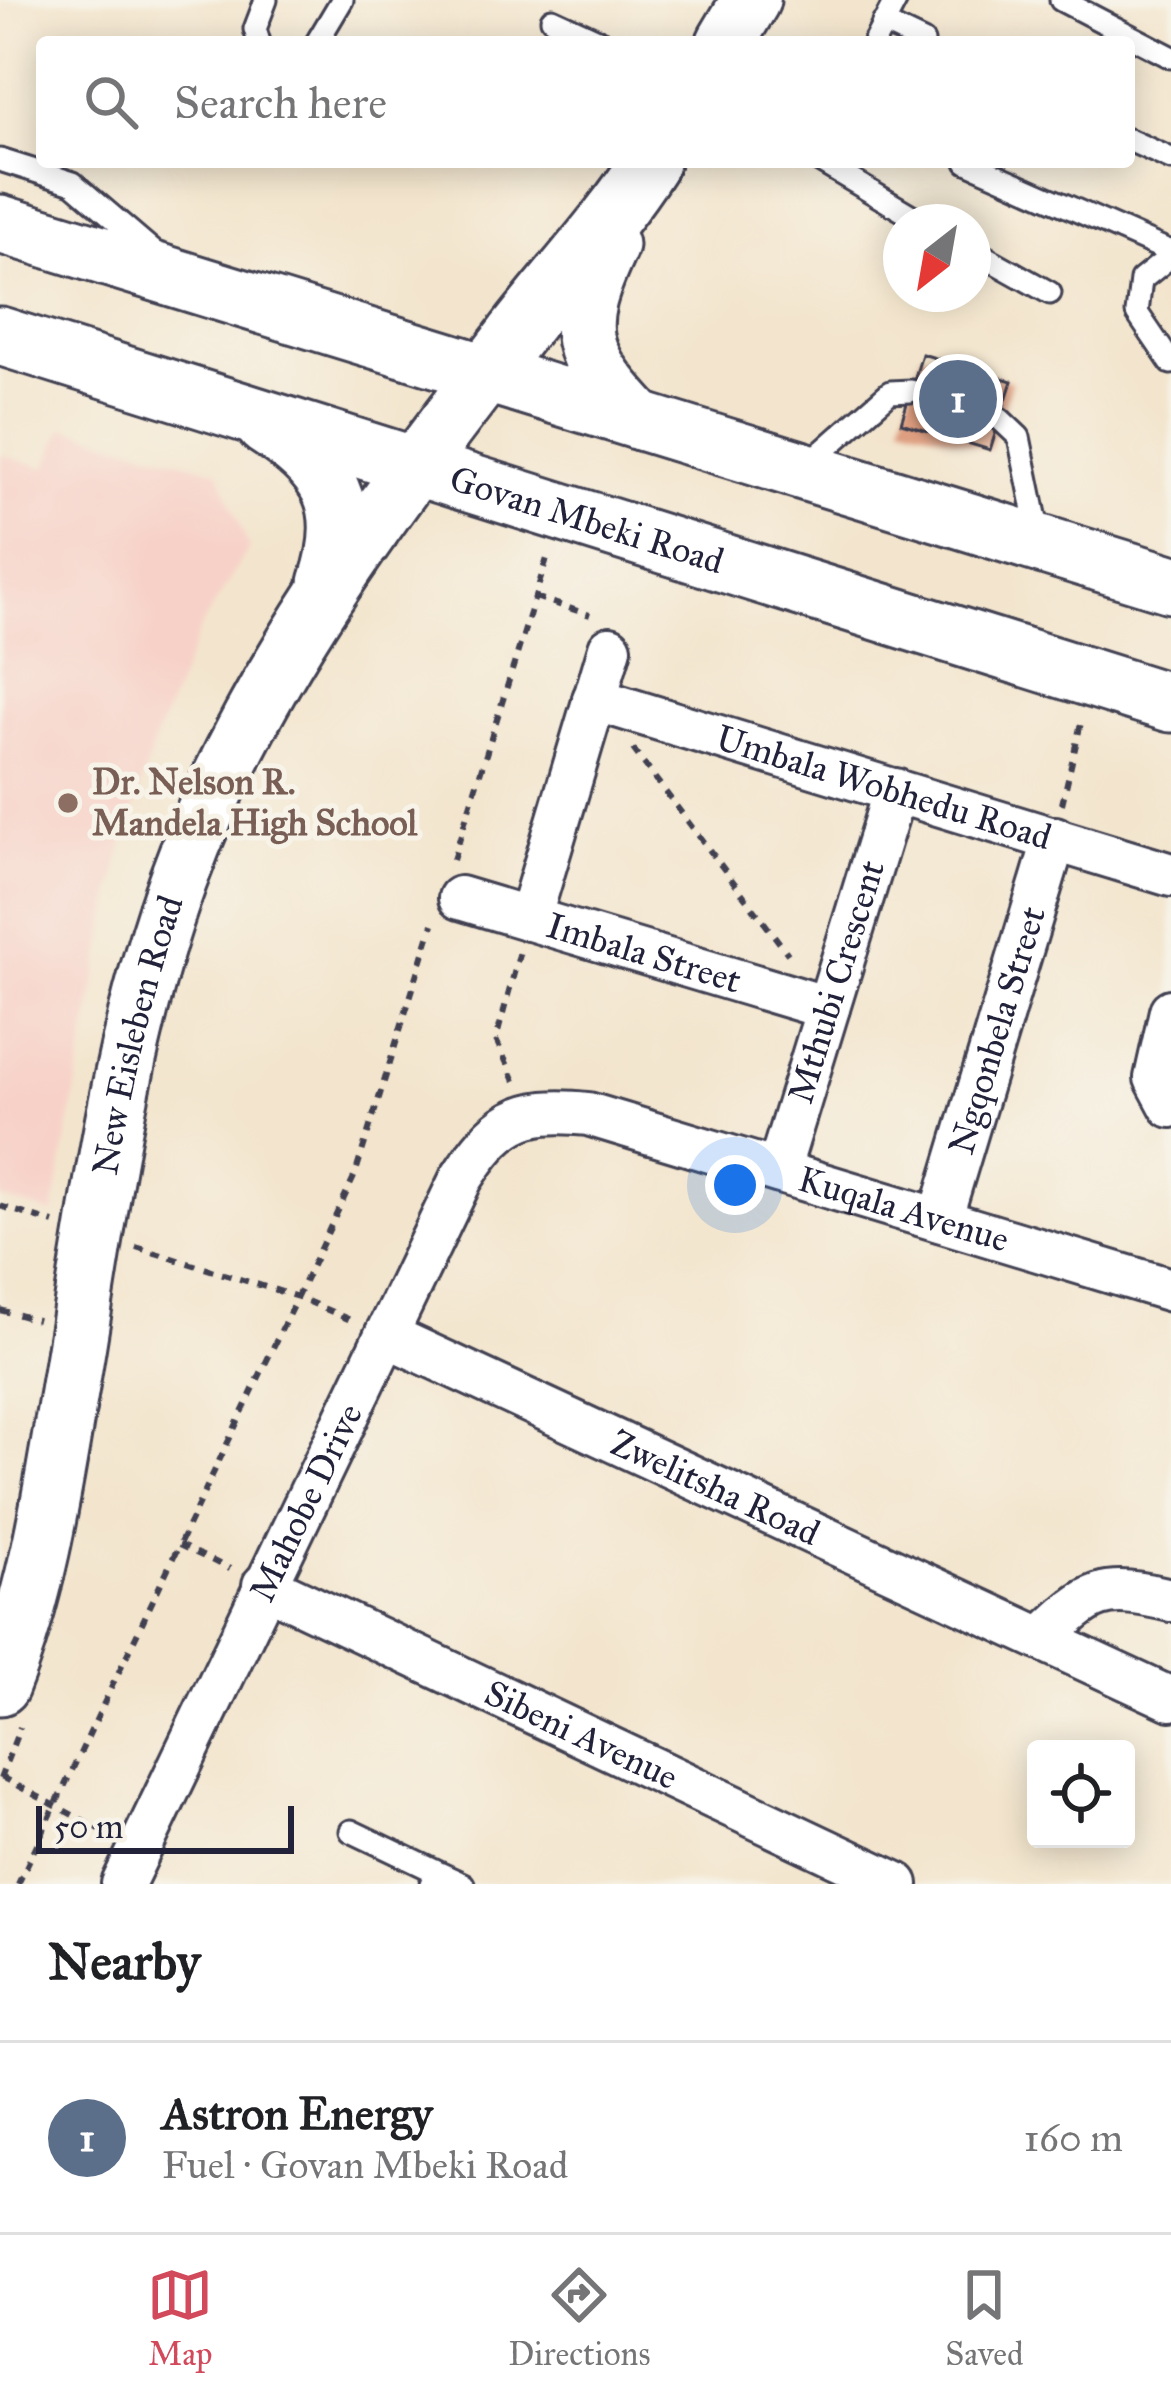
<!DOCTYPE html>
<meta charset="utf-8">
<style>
body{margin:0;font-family:"IM FELL Great Primer",serif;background:#f2f2f2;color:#202124}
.controls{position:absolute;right:36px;bottom:36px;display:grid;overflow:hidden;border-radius:12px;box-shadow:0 6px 30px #0003}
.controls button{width:108px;height:108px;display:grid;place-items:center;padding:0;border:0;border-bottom:3px solid #e0e0e0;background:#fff;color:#202124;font:60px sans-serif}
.compass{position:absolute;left:883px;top:204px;width:108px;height:108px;border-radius:50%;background:#fff;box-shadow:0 6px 30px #0003;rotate:211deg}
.scale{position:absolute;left:36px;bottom:30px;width:258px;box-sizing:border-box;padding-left:12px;border:6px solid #22223b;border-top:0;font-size:33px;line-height:42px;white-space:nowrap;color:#22223b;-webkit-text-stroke:9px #f7f3e8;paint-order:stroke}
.you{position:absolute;left:735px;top:1185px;width:42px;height:42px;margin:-30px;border:9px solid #fff;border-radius:50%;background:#1a73e8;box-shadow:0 0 0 18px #1a73e833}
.badge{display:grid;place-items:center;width:78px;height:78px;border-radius:50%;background:#d1495b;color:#fff;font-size:39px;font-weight:700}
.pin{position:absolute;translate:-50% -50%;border:6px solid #fff;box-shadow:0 3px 12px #0006}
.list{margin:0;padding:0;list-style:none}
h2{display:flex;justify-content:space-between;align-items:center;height:156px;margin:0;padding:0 48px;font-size:51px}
h2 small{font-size:39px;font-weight:400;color:#757577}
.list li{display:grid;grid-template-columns:78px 1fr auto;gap:36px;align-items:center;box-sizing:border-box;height:192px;padding:0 48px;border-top:3px solid #e0e0e0}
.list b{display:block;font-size:45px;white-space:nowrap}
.list p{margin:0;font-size:39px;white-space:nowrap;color:#757577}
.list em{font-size:39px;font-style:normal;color:#757577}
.icon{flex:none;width:66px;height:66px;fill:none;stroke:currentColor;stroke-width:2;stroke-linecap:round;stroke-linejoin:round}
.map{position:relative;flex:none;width:1171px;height:1884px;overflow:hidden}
.search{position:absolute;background:#fff;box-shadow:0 6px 30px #0003;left:36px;right:36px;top:36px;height:132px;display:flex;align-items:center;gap:30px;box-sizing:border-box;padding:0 42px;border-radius:12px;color:#757577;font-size:45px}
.sheet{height:348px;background:#fff}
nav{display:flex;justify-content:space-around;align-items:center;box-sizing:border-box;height:168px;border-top:3px solid #e0e0e0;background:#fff;font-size:33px;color:#757577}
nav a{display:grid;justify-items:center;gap:6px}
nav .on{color:#d1495b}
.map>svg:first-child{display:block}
.built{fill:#f7d1c8}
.building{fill:#de9e80}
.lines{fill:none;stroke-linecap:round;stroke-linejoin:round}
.lane-casing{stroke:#413f51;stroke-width:27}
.street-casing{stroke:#413f51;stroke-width:48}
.secondary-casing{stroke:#413f51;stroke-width:63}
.path{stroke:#413f51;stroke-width:6;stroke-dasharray:9 9;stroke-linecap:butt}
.lane{stroke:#fff;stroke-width:21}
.street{stroke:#fff;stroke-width:42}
.secondary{stroke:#fff;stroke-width:57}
.education-dot{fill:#8d6e63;stroke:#f7f3e8;stroke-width:4.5}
.labels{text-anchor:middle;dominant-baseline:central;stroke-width:10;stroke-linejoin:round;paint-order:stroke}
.street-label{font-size:36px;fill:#22223b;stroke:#f7f3e8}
.education-label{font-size:36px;font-weight:bold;fill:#785e54;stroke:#f7f3e8;text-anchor:start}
</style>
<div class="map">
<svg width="1171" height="1884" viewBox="0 0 1171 1884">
<rect width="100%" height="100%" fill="#f7f3e8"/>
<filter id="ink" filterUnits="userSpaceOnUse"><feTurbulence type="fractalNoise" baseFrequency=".00833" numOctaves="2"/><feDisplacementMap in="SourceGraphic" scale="24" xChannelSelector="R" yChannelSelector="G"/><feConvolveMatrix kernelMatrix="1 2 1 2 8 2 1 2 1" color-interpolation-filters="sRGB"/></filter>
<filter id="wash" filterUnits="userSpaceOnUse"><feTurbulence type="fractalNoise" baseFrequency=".004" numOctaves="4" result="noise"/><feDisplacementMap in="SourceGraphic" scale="48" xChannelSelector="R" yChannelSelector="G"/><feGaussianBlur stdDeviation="2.7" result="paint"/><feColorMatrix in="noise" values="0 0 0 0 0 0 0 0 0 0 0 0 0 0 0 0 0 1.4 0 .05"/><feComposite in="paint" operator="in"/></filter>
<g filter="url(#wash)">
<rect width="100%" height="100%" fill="#f3e5cd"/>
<!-- built -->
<path class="built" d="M63 428 218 471 249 548 201 627 153 744 118 861 53 1214 0 1198V455L46 468Z"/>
<g id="blocks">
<!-- building -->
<path class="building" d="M922 354 1012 381 990 450 901 423Z"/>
</g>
</g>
<g filter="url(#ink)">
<use href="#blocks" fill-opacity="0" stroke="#413f51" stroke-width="3"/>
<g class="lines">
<!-- lane casing -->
<g class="lane-casing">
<path id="lane" d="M1061 0 1171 57
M552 19 602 42
M883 23 923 42
M259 42 255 29 266 0
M317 42 342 0
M874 42 896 0
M1129 140 1171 159
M0 160 73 183 156 254
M821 162 922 222
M967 162 1171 252
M973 250 1050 293
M1171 256 1141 280 1137 313 1171 363
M1000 419 1019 437 1040 539
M806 466 890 392 911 391
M351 1831 437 1872 431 1884
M437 1872 463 1884"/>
</g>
<!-- street casing -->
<g class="street-casing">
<g id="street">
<path id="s1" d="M594 699 1171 875"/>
<path id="s2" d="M460 898 828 1008"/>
<path d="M529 919 610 648"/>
<path d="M1171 1011 1156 1078 1171 1106"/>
<path id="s3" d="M778 1171 895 790"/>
<path id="s4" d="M940 1220 1055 838"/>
<path id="s5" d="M386 1335 1171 1699"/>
<path id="s6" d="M264 1585 897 1884"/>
<path d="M1042 1639C1093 1590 1101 1584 1171 1600"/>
<path id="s7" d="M123 1884 461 1179C497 1123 520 1106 588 1114L1171 1290"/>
</g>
</g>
<!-- secondary casing -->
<g class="secondary-casing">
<g id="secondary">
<path d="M726 42 751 0"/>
<path d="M0 224 1171 584"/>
<path d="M609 245C569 330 576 353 640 421"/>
<path id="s8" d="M0 336 1171 703"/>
<path d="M265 426C331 468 354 505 328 583"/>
<path id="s9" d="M0 1686C36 1595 51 1501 67 1404 97 1229 117 1048 178 880 251 678 386 503 516 334 560 277 611 223 650 162"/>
</g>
</g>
<!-- path -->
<path class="path" d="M535 597 590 615
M633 749 788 954
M1062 804 1081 723
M453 860 549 552
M515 1081 496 1040 520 951
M0 1206 54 1223
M136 1247 298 1297 355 1322
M0 1310 37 1320
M179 1545 230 1569
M1 1777 109 1834
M0 1779 20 1727
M18 1884 355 1175 433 924"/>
<!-- lane -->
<use href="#lane" class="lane"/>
<!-- street -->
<use href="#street" class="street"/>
<!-- secondary -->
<use href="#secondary" class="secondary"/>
</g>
</g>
<!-- markers -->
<circle class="education-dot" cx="68" cy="803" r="12"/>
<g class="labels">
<!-- street labels -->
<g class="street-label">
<text stroke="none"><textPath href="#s8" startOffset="615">Govan Mbeki Road</textPath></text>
<text stroke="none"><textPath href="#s1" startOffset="303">Umbala Wobhedu Road</textPath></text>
<text stroke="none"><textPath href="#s2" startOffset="192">Imbala Street</textPath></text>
<text stroke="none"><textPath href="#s3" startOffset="198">Mthubi Crescent</textPath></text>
<text stroke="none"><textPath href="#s4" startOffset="198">Ngqonbela Street</textPath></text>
<text stroke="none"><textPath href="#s9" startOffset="666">New Eisleben Road</textPath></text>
<text stroke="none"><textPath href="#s7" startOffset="1266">Kuqala Avenue</textPath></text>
<text stroke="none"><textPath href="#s5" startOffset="363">Zwelitsha Road</textPath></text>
<text stroke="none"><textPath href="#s7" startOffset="423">Mahobe Drive</textPath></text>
<text stroke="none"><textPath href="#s6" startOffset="351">Sibeni Avenue</textPath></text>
</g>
<!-- education labels -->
<g class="education-label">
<text x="92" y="782">Dr. Nelson R.<tspan x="92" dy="41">Mandela High School</tspan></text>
</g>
</g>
</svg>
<div class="controls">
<button><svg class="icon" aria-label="locate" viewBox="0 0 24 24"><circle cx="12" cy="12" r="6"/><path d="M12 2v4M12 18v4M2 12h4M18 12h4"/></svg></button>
</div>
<svg class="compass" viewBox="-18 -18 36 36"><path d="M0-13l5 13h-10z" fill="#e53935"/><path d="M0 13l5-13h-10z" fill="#757577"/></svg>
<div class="scale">50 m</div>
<div class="you"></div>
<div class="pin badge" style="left:958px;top:399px;background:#5c6f8a">1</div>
<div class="search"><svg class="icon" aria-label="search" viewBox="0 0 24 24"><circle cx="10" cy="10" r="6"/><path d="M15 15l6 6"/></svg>Search here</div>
</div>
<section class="sheet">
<h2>Nearby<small></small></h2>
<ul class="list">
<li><span class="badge" style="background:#5c6f8a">1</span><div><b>Astron Energy</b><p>Fuel · Govan Mbeki Road</p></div><em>160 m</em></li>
</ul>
</section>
<nav>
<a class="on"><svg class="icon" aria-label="map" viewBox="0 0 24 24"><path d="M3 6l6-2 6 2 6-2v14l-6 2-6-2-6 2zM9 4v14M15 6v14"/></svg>Map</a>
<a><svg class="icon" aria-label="directions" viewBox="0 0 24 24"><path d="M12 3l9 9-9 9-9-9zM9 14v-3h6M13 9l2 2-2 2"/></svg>Directions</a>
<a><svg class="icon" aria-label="saved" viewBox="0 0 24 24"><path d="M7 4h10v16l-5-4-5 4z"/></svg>Saved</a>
</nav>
